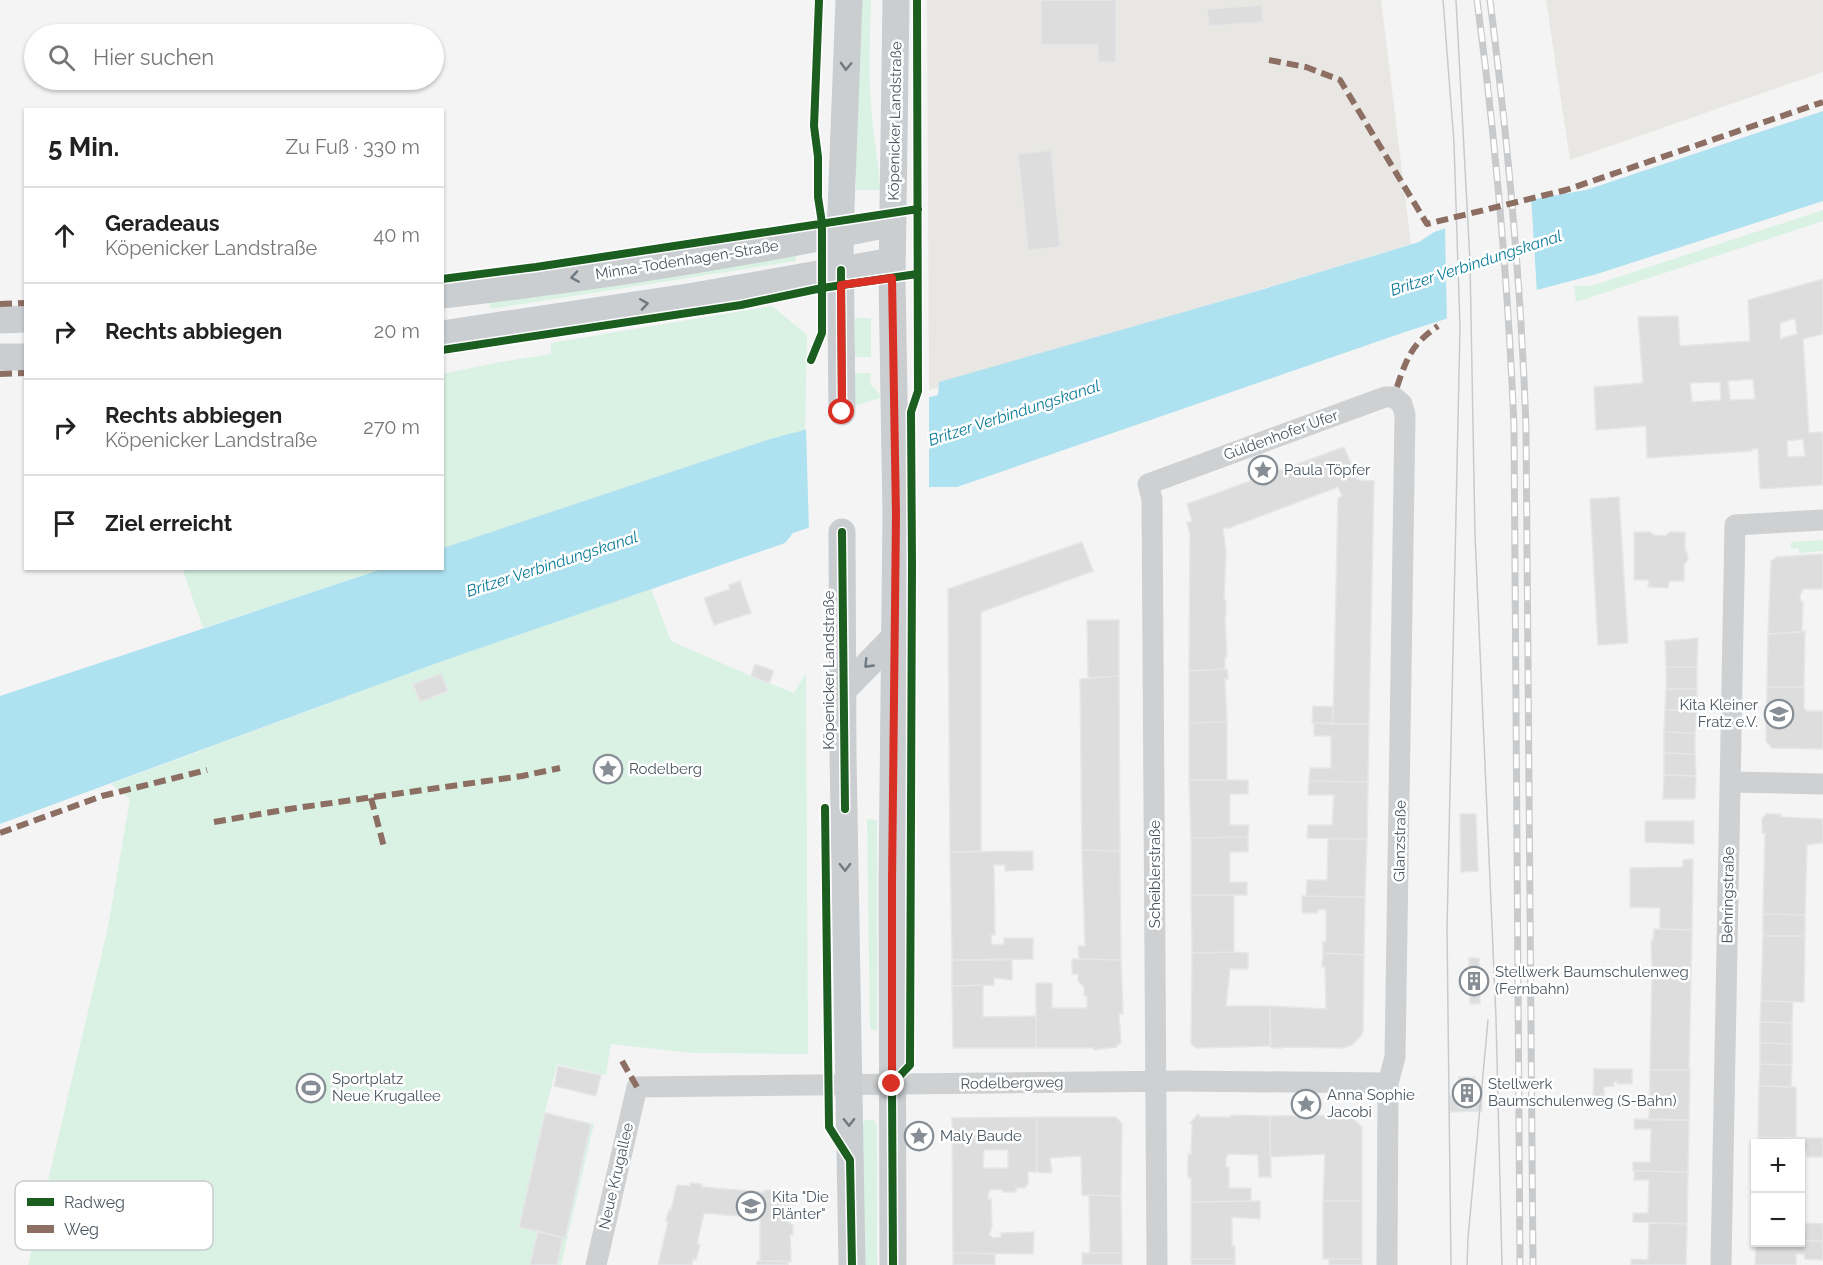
<!DOCTYPE html>
<html lang="de">
<meta charset="utf-8">
<style>
body{margin:0;font-family:Raleway,sans-serif;background:#f2f2f2;color:#222}
.controls{position:absolute;right:18px;bottom:18px;display:grid;overflow:hidden;border-radius:0px;box-shadow:0 2px 4px #0004}
.controls button{width:54px;height:54px;display:grid;place-items:center;padding:0;border:0;border-bottom:2px solid #e0e0e0;background:#fff;color:#222;font:30px sans-serif}
.stop{position:absolute;width:18px;height:18px;margin:-14px;border:4px solid #d93025;border-radius:50%;background:#fff}
.stop.end{background:#d93025;border-color:#fff;box-shadow:0 2px 6px #0008}
.list{margin:0;padding:0;list-style:none}
h2{display:flex;justify-content:space-between;align-items:center;height:78px;margin:0;padding:0 24px;font-size:26px}
h2 small{font-size:20px;font-weight:400;color:#767676}
.list li{display:grid;grid-template-columns:39px 1fr auto;gap:18px;align-items:center;box-sizing:border-box;height:96px;padding:0 24px;border-top:2px solid #e0e0e0}
.list b{display:block;font-size:22px;white-space:nowrap}
.list p{margin:0;font-size:20px;white-space:nowrap;color:#767676}
.list em{font-size:20px;font-style:normal;color:#767676}
.icon{flex:none;width:33px;height:33px;fill:none;stroke:currentColor;stroke-width:2;stroke-linecap:round;stroke-linejoin:round}
.map{position:relative;flex:none;width:1823px;height:1265px;overflow:hidden}
.search{position:absolute;background:#fff;box-shadow:0 2px 4px #0004;left:24px;top:24px;width:420px;height:66px;display:flex;align-items:center;gap:15px;box-sizing:border-box;padding:0 21px;border-radius:33px;color:#767676;font-size:22px}
.panel{position:absolute;background:#fff;box-shadow:0 2px 4px #0004;left:24px;top:108px;width:420px;height:462px;border-radius:0px}
.map>svg:first-child{display:block}
.commercial{fill:#e8e7e3}
.green{fill:#d9f2e3}
.water{fill:#aee2f0}
.pier{fill:#f4f4f4}
.building{fill:#ddddde;stroke:#e5e6e7;stroke-width:1.5;fill-rule:evenodd}
.lines{fill:none;stroke-linecap:round;stroke-linejoin:round}
.minor{stroke:#ced0d2;stroke-width:21}
.major{stroke:#caced1;stroke-width:27}
.tram{stroke:#c9cacc;stroke-width:1.5}
.rail-casing{stroke:#c9cacc;stroke-width:7}
.rail{stroke:#fff;stroke-width:4.5;stroke-dasharray:14;stroke-linecap:butt}
.quiet{stroke:#8d6e63;stroke-width:6;stroke-dasharray:12 6;stroke-linecap:butt}
.cycleway-casing{stroke:#fff;stroke-width:11}
.cycleway{stroke:#1b5e20;stroke-width:8}
.oneway{stroke:#707a83}
.route{stroke:#d93025;stroke-width:8}
.labels{text-anchor:middle;dominant-baseline:central;stroke-width:5;stroke-linejoin:round;paint-order:stroke}
.street-label{font-size:15px;fill:#4a5661;stroke:#fff}
.poi-label{font-size:15px;fill:#4a5661;stroke:#fff;text-anchor:start}
.water-label{font-size:16px;font-style:italic;fill:#0c7c9b;stroke:#fff}
.key{fill:#fff;stroke:#c9ccd0;stroke-width:1.5}
.key-label{font-size:16px;fill:#4a5661}
</style>
<div class="map">
<svg width="1823" height="1265" viewBox="0 0 1823 1265">
<rect width="100%" height="100%" fill="#f4f4f4"/>
<!-- commercial -->
<path class="commercial" d="M927 0H1381L1411 244 929 390Z
M1546 0H1823V72L1570 160Z"/>
<!-- green -->
<path class="green" d="M862 0H871C870 39 868 78 872 116 874 141 879 164 880 190H856V119Z
M1823 210V221L1576 302 1574 286H1591Z
M797 252 796 261 491 309 489 299Z
M772 306 807 335 805 431 770 439 443 548 442 374 500 362 551 354V343Z
M855 318H871V357H855Z
M854 373H871L870 384 879 393 880 398 854 406Z
M1823 540V551L1799 553V548L1791 549V542Z
M182 568 382 569 203 628Z
M651 589 671 641 751 676 794 693 806 673 808 1054 692 1053 611 1044 606 1075 557 1064 545 1112 594 1124 561 1265H28L108 927 130 799 111 784 440 662Z
M867 819 877 820V1030L870 1029Z
M865 1120H873L877 1125V1265H862L861 1126Z"/>
<!-- water -->
<path class="water" d="M1823 111V201L1597 274 1533 291 1405 332 957 487H931L793 533 785 543 440 662 0 824V696L382 569 442 568 443 548 770 439 938 395 939 382 1257 291 1419 242 1434 232 1530 200 1586 190Z"/>
<!-- pier -->
<path class="pier" d="M1531 197 1537 293 1447 323 1445 226Z
M929 395V491L809 531 806 428Z"/>
<!-- building -->
<path class="building" d="M1041 0H1116V62H1098V45H1041Z
M1262 5 1263 22 1209 26 1207 9Z
M1051 150 1060 247 1028 250 1018 154Z
M1823 279V334L1803 339 1809 433 1823 432V485L1760 489 1758 449H1752V451L1647 458 1646 426 1596 430 1594 387 1643 383 1638 317 1678 316 1680 346 1750 341 1748 300ZM1795 318 1797 334 1780 339V323ZM1753 379 1755 399 1730 400 1728 381ZM1720 382 1721 400 1692 402 1690 383ZM1803 439 1805 456 1788 457 1787 441Z
M1344 447 1358 480 1374 481 1369 724H1333L1338 498 1342 496 1338 487 1229 528H1223L1226 552 1224 600H1226V615L1225 616 1227 657H1225V669L1189 671 1190 534 1187 522H1192L1187 504Z
M1619 497 1628 643 1598 645 1590 499Z
M1634 532H1650L1654 535 1665 536 1670 532H1685V550L1687 553 1688 560 1684 564V581H1669L1668 588 1648 587 1649 580H1634Z
M1082 542 1093 571 981 612V851L950 852 948 589Z
M1823 554V589H1803L1800 596 1801 602H1803L1802 632 1768 634 1771 561 1777 557Z
M740 581 751 613 714 625 704 598 730 589 729 585Z
M1087 620H1119V676L1088 678Z
M1805 631 1804 687H1767L1768 634Z
M1698 638 1697 667H1666L1665 641Z
M755 664 774 671 769 683 751 676Z
M1666 667H1697V689H1666Z
M1227 669 1228 679H1225L1227 722 1189 723V671Z
M441 674 448 691 420 702 413 684Z
M1119 676 1120 851 1082 850 1080 679Z
M1767 687H1804V708L1807 711H1823V749L1772 748 1766 741Z
M1666 689H1697V711L1665 710Z
M1313 706 1333 707V724L1312 723Z
M1665 710 1697 711 1695 733 1664 732Z
M1227 722V780H1189V723Z
M1314 723 1369 724 1368 782 1309 781 1310 768H1331V736H1314Z
M1664 732 1695 733V754L1664 753Z
M1664 753 1695 754 1696 776 1664 775Z
M1664 775 1696 776 1695 799H1663Z
M1189 780H1248V794H1230V825H1249L1248 837 1191 838Z
M1309 781 1368 782 1367 839 1307 838 1308 825H1332L1334 795H1308Z
M1460 814H1476L1478 871 1461 872Z
M1766 814H1781V817L1823 819V843L1807 845 1805 915 1763 914 1765 833H1762V819Z
M1645 821H1694V844L1645 842Z
M1248 837V852H1230V882H1247V895H1191V838Z
M1328 839H1367L1365 897 1306 896 1307 880H1327Z
M1082 850 1120 851 1121 960 1079 959 1078 946H1085Z
M1033 851V870L1005 871V865H994L995 935H991L992 945 1004 944V938H1033V959L952 960 950 852Z
M1693 859 1692 930 1660 929V908L1630 907V868L1683 867V860Z
M1191 895H1234V952L1192 953Z
M1302 896 1365 897 1364 955 1323 953V941L1326 942V910L1319 909 1317 913H1302Z
M1763 914 1805 915V936H1763Z
M1654 929 1692 930 1691 973 1652 972 1651 941 1653 940Z
M1763 936H1805L1804 1002 1761 1001Z
M1234 952 1248 953V969H1230L1226 1006H1270V1046L1196 1048 1191 1044 1192 953Z
M1323 953 1364 955 1363 1031 1361 1036 1352 1045 1343 1048 1282 1047V1048H1271L1270 1006 1326 1009 1325 967H1322Z
M1469 958H1479L1480 1004H1470Z
M1072 959 1121 960 1123 1014H1119L1121 1042 1116 1047 1094 1050V1048H1036V983H1052V1008H1087V996H1084V987L1078 981V974H1072Z
M952 960H1012V980L994 978V985L952 986Z
M1652 972 1691 973 1689 1070H1650Z
M983 985V1017L1036 1016V1048H953L952 986Z
M1761 1001 1793 1002 1792 1023 1760 1022Z
M1760 1022 1792 1023V1044L1760 1043Z
M1760 1043 1792 1044V1065L1760 1064Z
M1760 1064 1792 1065 1791 1087 1759 1086Z
M558 1066 601 1075 596 1096 554 1086Z
M1594 1069H1632V1084H1617V1082H1614V1086L1604 1087V1099H1593Z
M1650 1070H1690L1689 1120H1649Z
M1459 1077H1475V1108H1459Z
M1759 1086 1796 1087V1138L1758 1137Z
M1482 1095V1111L1450 1112 1449 1096Z
M545 1113 591 1124 565 1238 519 1227Z
M1198 1114 1200 1117H1231V1115L1270 1116 1271 1177H1259L1258 1155 1229 1154 1226 1158V1167H1229V1188H1251V1201L1191 1202V1178H1188V1154H1191L1192 1124 1190 1123Z
M1350 1115 1362 1127V1201H1323L1325 1154 1270 1157V1116Z
M1037 1117V1172H1028V1184L1025 1188H1016V1192H1003L1002 1190 991 1189 988 1194V1199H991L992 1226 989 1235 993 1238 1001 1237V1233L1034 1232 1033 1254 953 1253 952 1118ZM984 1150H1008V1168H983Z
M1037 1117H1115L1119 1120 1122 1124 1121 1196 1082 1195 1081 1156 1050 1158 1052 1173 1037 1172Z
M1634 1119 1689 1120 1688 1172 1633 1171V1162H1650L1651 1129H1634Z
M1758 1137 1823 1138V1157H1807L1806 1150H1800V1144H1758Z
M1635 1171 1688 1172 1687 1224 1633 1222V1213H1648L1649 1180H1634Z
M690 1183 702 1184V1187L765 1192V1190H778V1193L790 1194V1224L793 1225V1235H790L791 1262 760 1261V1218L704 1213 697 1244 700 1245 696 1260 693 1259 692 1265H658L668 1222 666 1221 669 1209 671 1210 677 1185 690 1186Z
M1089 1195 1121 1196 1122 1253H1090Z
M1260 1201V1219L1232 1217V1246H1235V1259H1191V1202Z
M1323 1201H1362V1259H1323Z
M1649 1223 1687 1224 1686 1265H1631V1259L1648 1260Z
M1805 1223 1823 1224V1241H1800V1228H1805Z
M538 1231 563 1238 557 1265H530Z
M1800 1241H1823V1260L1805 1259 1804 1254H1796V1265H1755L1756 1242H1800Z
M953 1253 995 1254V1265H953Z
M1082 1253H1122V1265H1082Z
M1191 1259H1235V1265H1192Z
M1329 1259H1362V1265H1329Z
M757 1261H788V1265H757Z"/>
<g class="lines">
<!-- minor -->
<path class="minor" d="M1730 782 1823 784
M596 1265 637 1087 1181 1081 1388 1083
M1157 1265 1152 499 1148 484 1385 397H1394L1402 404 1405 415 1395 1057 1388 1083 1387 1265
M1721 1265 1735 525 1823 520"/>
<!-- major -->
<path class="major" d="M442 295C593 278 745 254 893 223
M0 320 26 319
M442 334 694 296 892 261
M0 357H26
M842 412 840 234 849 0
M842 532 843 755 852 1265
M842 691 894 638
M893 1265 892 882 896 515 892 278 896 0"/>
<!-- tram -->
<path class="tram" d="M1443 0 1454 143 1460 328 1447 929 1451 1265
M1456 0 1470 261 1475 535 1496 1018 1502 1265
M1467 1265 1468 1238 1488 1020"/>
<!-- rail casing -->
<g class="rail-casing">
<path id="rail" d="M1477 0C1496 142 1508 284 1514 426L1520 1265
M1490 0C1508 142 1521 284 1526 427L1533 1265"/>
</g>
<!-- rail -->
<use href="#rail" class="rail"/>
<!-- quiet -->
<path class="quiet" d="M1269 60 1306 67 1340 80 1427 224 1566 190 1823 102
M0 304 26 303
M0 374 26 373
M1397 387C1407 357 1412 344 1438 326
M371 798 384 847
M214 822 289 809 522 776 560 768
M0 833 102 796 207 770
M622 1061 637 1087"/>
<!-- cycleway casing -->
<g class="cycleway-casing">
<path id="cycleway" d="M841 270 842 412
M442 279 536 267 918 209
M442 350 741 305 822 288 917 274
M811 360 822 333V223L818 197V157L814 126 819 0
M842 532 845 809
M825 808 829 1127 850 1160 852 1265
M893 1265 892 1084 910 1065 912 563 911 412 918 391 917 0"/>
</g>
<!-- cycleway -->
<use href="#cycleway" class="cycleway"/>
</g>
<!-- one-way arrows -->
<defs><path id="oneway-chevron" d="M-2-3.5L2.5 0L-2 3.5" fill="none" stroke-width="1.6" stroke-linecap="round" stroke-linejoin="round" transform="scale(1.5)"/></defs>
<g class="oneway">
<use href="#oneway-chevron" transform="translate(846 66) rotate(92)"/>
<use href="#oneway-chevron" transform="translate(575 277) rotate(171)"/>
<use href="#oneway-chevron" transform="translate(644 304) rotate(-9)"/>
<use href="#oneway-chevron" transform="translate(868 664) rotate(134)"/>
<use href="#oneway-chevron" transform="translate(845 867) rotate(89)"/>
<use href="#oneway-chevron" transform="translate(849 1122) rotate(89)"/>
</g>
<g class="lines">
<!-- route -->
<path class="route" d="M842 412 841 285 892 278 896 515 892 882V1084"/>
</g>
<!-- icons -->
<defs>
<g id="sight-ring" transform="scale(1.5)"><circle r="9.5" fill="#fff" stroke="#868d94" stroke-width="1.5"/><path d="M0-6L1.8-2.2L6-1.7L2.9 1.2L3.7 5.4L0 3.3L-3.7 5.4L-2.9 1.2L-6-1.7L-1.8-2.2Z" fill="#868d94"/></g>
<g id="school-ring" transform="scale(1.5)"><circle r="9.5" fill="#fff" stroke="#868d94" stroke-width="1.5"/><path d="M0-5L7-2L0 1L-7-2ZM-4 1L0 2.5L4 1V4Q0 6-4 4Z" fill="#868d94"/></g>
<g id="building-ring" transform="scale(1.5)"><circle r="9.5" fill="#fff" stroke="#868d94" stroke-width="1.5"/><path d="M-4-6H4V6H1V3H-1V6H-4ZM-2.5-4.3h1.7v1.8h-1.7ZM.8-4.3h1.7v1.8H.8ZM-2.5-1h1.7V.8h-1.7ZM.8-1h1.7V.8H.8Z" fill="#868d94"/></g>
<g id="stadium-ring" transform="scale(1.5)"><circle r="9.5" fill="#fff" stroke="#868d94" stroke-width="1.5"/><path d="M0-5a6.5 5 0 1 0 0 10a6.5 5 0 1 0 0-10ZM-3.5-1.8h7v3.6h-7Z" fill="#868d94"/></g>
</defs>
<g fill-rule="evenodd">
<use href="#sight-ring" x="1263" y="470"/>
<use href="#school-ring" x="1779" y="714"/>
<use href="#sight-ring" x="608" y="769"/>
<use href="#building-ring" x="1474" y="981"/>
<use href="#stadium-ring" x="311" y="1088"/>
<use href="#building-ring" x="1467" y="1093"/>
<use href="#sight-ring" x="1306" y="1104"/>
<use href="#sight-ring" x="919" y="1136"/>
<use href="#school-ring" x="751" y="1206"/>
</g>
<g class="labels">
<!-- street labels -->
<g class="street-label">
<text transform="translate(895 121) rotate(-89)">Köpenicker Landstraße</text>
<text transform="translate(687 260) rotate(-9)">Minna-Todenhagen-Straße</text>
<text transform="translate(1281 435) rotate(-20)">Güldenhofer Ufer</text>
<text transform="translate(829 670) rotate(-90)">Köpenicker Landstraße</text>
<text transform="translate(1400 841) rotate(-89)">Glanzstraße</text>
<text transform="translate(1155 874) rotate(-90)">Scheiblerstraße</text>
<text transform="translate(1728 895) rotate(-89)">Behringstraße</text>
<text transform="translate(1012 1083) rotate(-1)">Rodelbergweg</text>
<text transform="translate(616 1176) rotate(-77)">Neue Krugallee</text>
</g>
<!-- poi labels -->
<g class="poi-label">
<text x="1284" y="470">Paula Töpfer</text>
<text x="1758" y="705" text-anchor="end">Kita Kleiner<tspan x="1758" dy="17">Fratz e.V.</tspan></text>
<text x="629" y="769">Rodelberg</text>
<text x="1495" y="972">Stellwerk Baumschulenweg<tspan x="1495" dy="17">(Fernbahn)</tspan></text>
<text x="332" y="1079">Sportplatz<tspan x="332" dy="17">Neue Krugallee</tspan></text>
<text x="1488" y="1084">Stellwerk<tspan x="1488" dy="17">Baumschulenweg (S-Bahn)</tspan></text>
<text x="1327" y="1095">Anna Sophie<tspan x="1327" dy="17">Jacobi</tspan></text>
<text x="940" y="1136">Maly Baude</text>
<text x="772" y="1197">Kita "Die<tspan x="772" dy="17">Plänter"</tspan></text>
</g>
<!-- water labels -->
<g class="water-label">
<text transform="translate(1476 263) rotate(-18)">Britzer Verbindungskanal</text>
<text transform="translate(1014 413) rotate(-18)">Britzer Verbindungskanal</text>
<text transform="translate(552 564) rotate(-18)">Britzer Verbindungskanal</text>
</g>
</g>
<!-- legend -->
<rect x="15" y="1181" width="198" height="69" rx="9" class="key"/>
<rect x="27" y="1198" width="27" height="8" fill="#1b5e20"/>
<rect x="27" y="1225" width="27" height="8" fill="#8d6e63"/>
<g class="key-label">
<text x="64" y="1208">Radweg</text>
<text x="64" y="1235">Weg</text>
</g>
</svg>
<div class="controls">
<button>+</button>
<button>−</button>
</div>
<div class="stop" style="left:842px;top:412px"></div>
<div class="stop end" style="left:892px;top:1084px"></div>
<div class="search"><svg class="icon" aria-label="search" viewBox="0 0 24 24"><circle cx="10" cy="10" r="6"/><path d="M15 15l6 6"/></svg>Hier suchen</div>
<section class="panel">
<h2>5 Min.<small>Zu Fuß · 330 m</small></h2>
<ul class="list">
<li><svg class="icon" aria-label="ahead" viewBox="0 0 24 24"><path d="M12 20V5M6 11l6-6 6 6"/></svg><div><b>Geradeaus</b><p>Köpenicker Landstraße</p></div><em>40 m</em></li>
<li><svg class="icon" aria-label="right" viewBox="0 0 24 24"><path d="M7 20v-9h11M14 6l5 5-5 5"/></svg><div><b>Rechts abbiegen</b></div><em>20 m</em></li>
<li><svg class="icon" aria-label="right" viewBox="0 0 24 24"><path d="M7 20v-9h11M14 6l5 5-5 5"/></svg><div><b>Rechts abbiegen</b><p>Köpenicker Landstraße</p></div><em>270 m</em></li>
<li><svg class="icon" aria-label="arrive" viewBox="0 0 24 24"><path d="M6 21V4h12l-3 4 3 4H6"/></svg><div><b>Ziel erreicht</b></div></li>
</ul>
</section>
</div>
